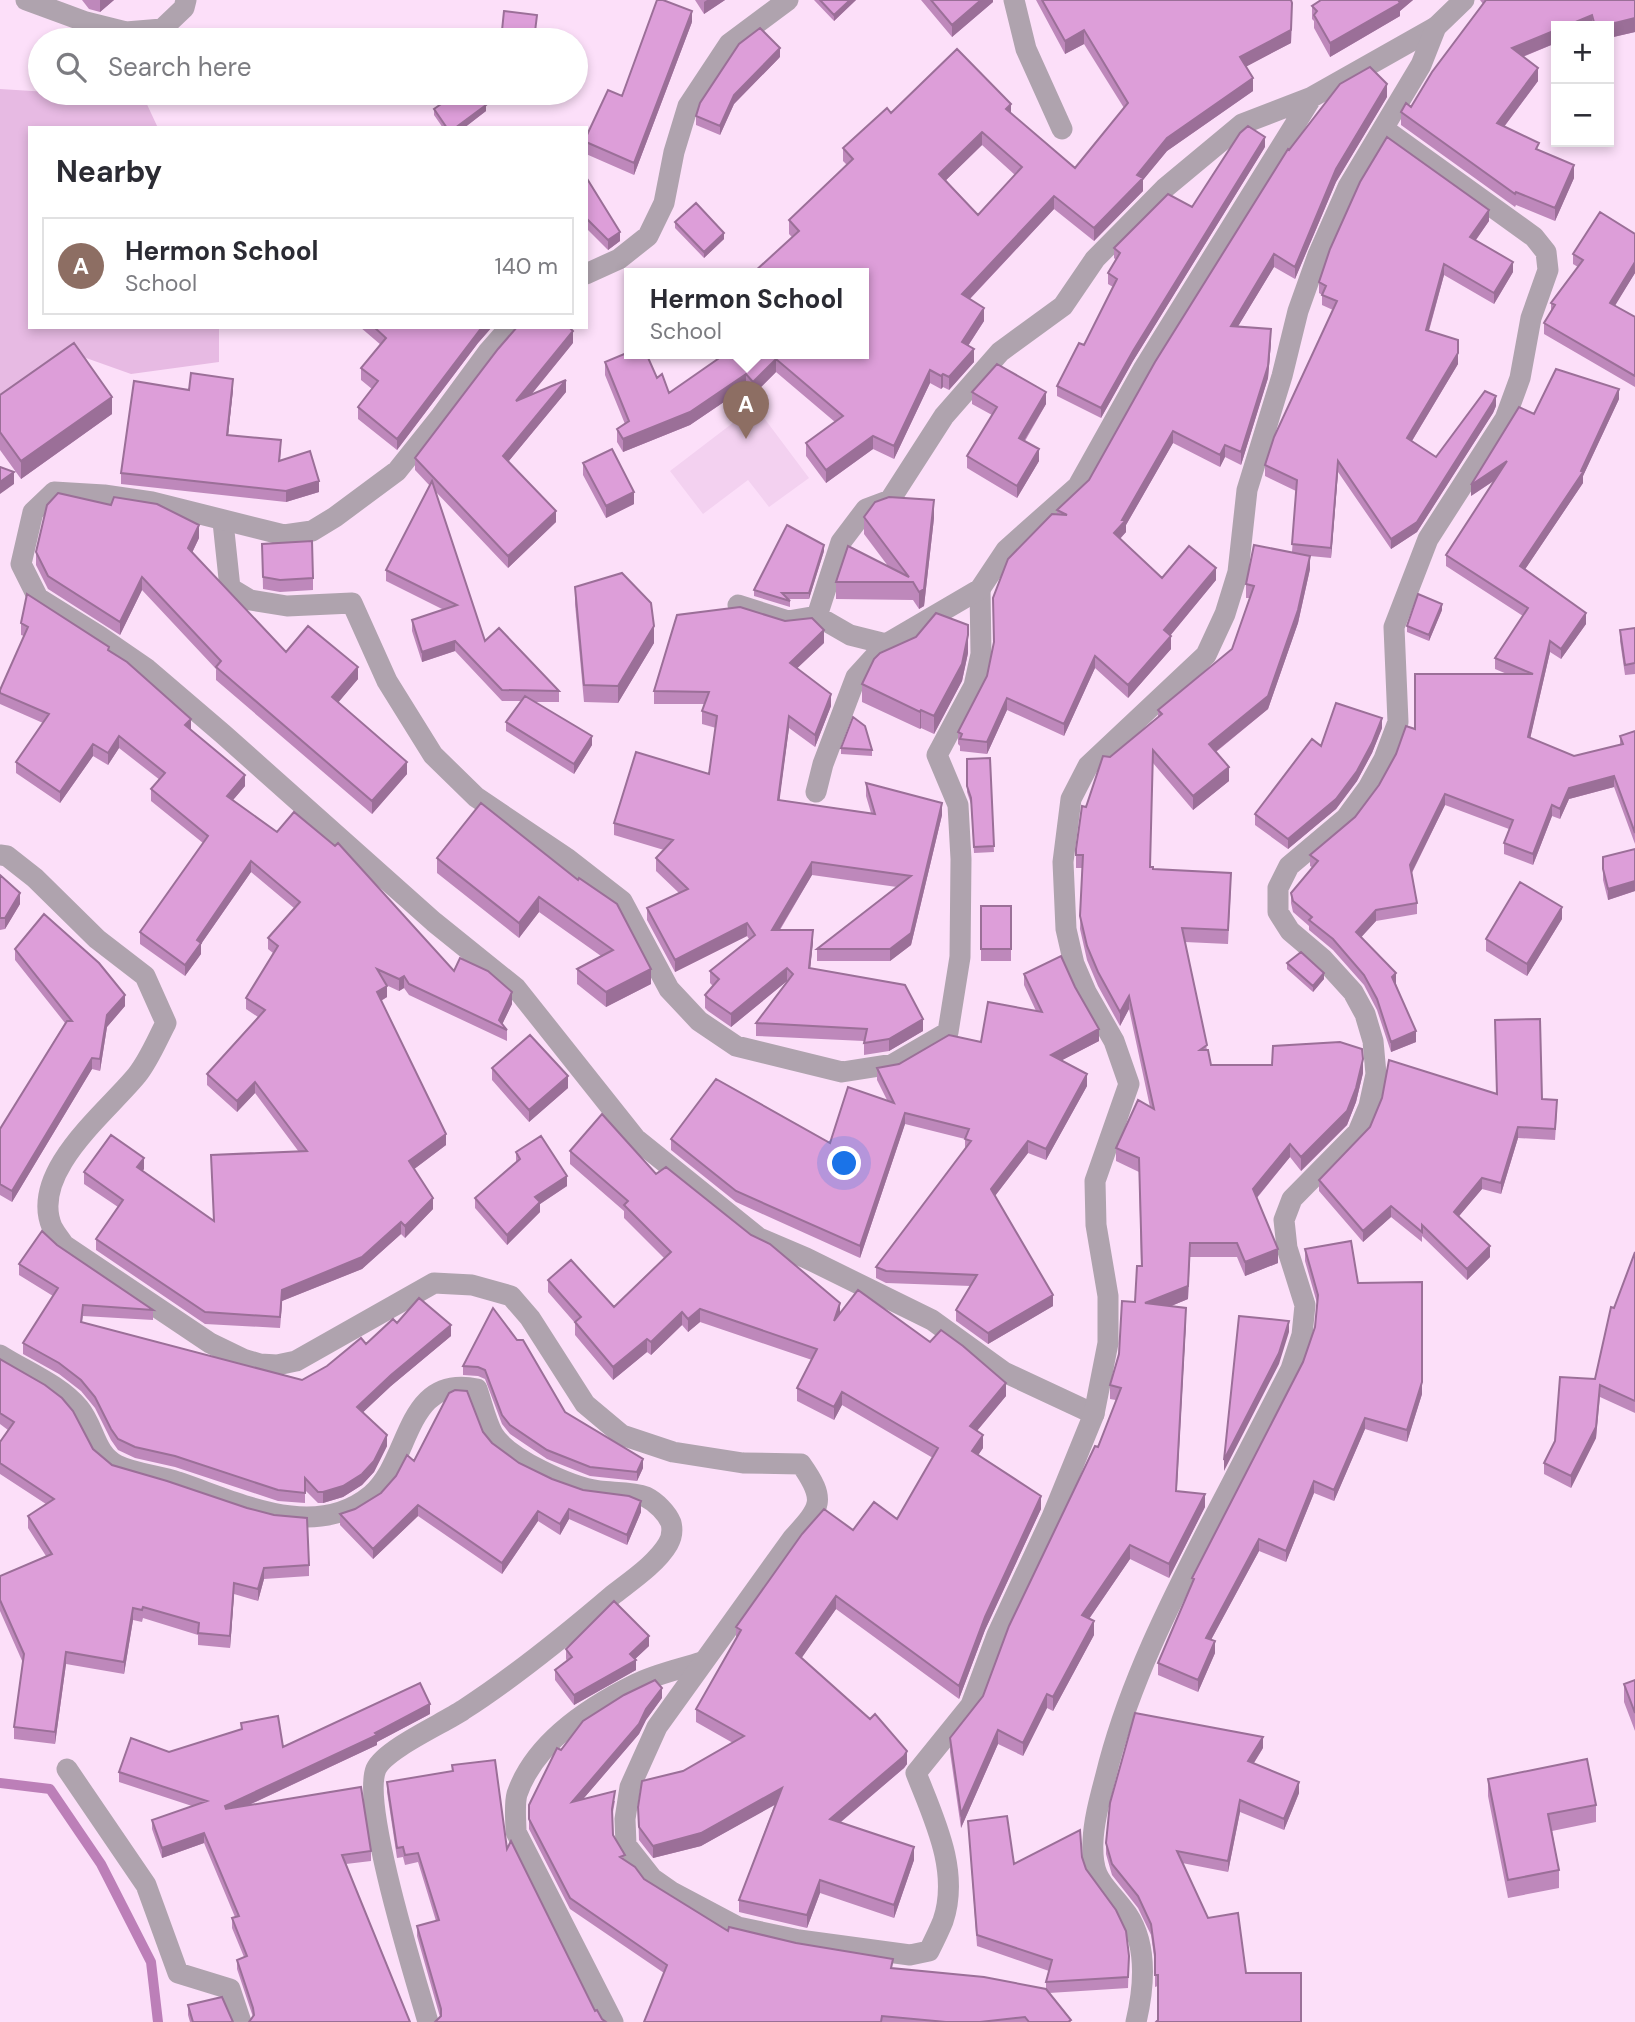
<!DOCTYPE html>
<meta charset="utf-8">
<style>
body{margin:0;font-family:"DM Sans",sans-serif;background:#f2f2f3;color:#2b2b33}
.controls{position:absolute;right:21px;top:21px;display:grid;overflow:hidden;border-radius:0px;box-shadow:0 4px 10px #0003}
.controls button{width:63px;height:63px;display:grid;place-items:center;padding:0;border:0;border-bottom:2px solid #e1e1e2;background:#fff;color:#2b2b33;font:35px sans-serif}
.you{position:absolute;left:845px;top:1164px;width:24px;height:24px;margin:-18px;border:5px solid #fff;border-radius:50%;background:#1a73e8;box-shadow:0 0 0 10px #1a73e833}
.badge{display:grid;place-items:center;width:46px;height:46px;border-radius:50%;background:#108239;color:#fff;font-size:23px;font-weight:700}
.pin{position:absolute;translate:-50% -58px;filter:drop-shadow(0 2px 4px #0008)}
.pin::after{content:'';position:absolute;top:37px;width:24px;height:21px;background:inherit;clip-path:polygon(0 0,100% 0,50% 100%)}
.popup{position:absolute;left:624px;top:268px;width:245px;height:91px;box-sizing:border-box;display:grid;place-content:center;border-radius:0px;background:#fff;filter:drop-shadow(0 2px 5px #0005);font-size:23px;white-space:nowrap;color:#7c7c81}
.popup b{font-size:26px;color:#2b2b33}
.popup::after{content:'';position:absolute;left:50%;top:100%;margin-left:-14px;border:14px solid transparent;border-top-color:#fff}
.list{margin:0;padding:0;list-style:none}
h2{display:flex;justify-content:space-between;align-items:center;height:91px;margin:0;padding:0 28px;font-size:30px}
h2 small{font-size:23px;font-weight:400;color:#7c7c81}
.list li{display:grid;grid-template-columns:46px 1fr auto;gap:21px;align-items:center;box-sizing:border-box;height:98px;margin:0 14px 14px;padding:0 14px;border:2px solid #e1e1e2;border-radius:0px}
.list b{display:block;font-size:26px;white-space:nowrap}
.list p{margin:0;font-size:23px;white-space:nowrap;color:#7c7c81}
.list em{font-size:23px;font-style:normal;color:#7c7c81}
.icon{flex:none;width:38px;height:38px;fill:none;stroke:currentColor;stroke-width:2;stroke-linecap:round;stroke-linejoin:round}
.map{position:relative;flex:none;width:1635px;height:2022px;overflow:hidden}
.search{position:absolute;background:#fff;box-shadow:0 4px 10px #0003;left:28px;top:28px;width:560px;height:77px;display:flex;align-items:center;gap:18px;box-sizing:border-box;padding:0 24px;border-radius:38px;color:#7c7c81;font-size:26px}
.panel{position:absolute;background:#fff;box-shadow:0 4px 10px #0003;left:28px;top:126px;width:560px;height:203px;border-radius:0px}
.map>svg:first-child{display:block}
.built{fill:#f3d1f0}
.green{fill:#e7bae3}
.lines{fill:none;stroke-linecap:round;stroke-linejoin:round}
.stream{stroke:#bc7fb8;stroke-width:10}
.pedestrian{stroke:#afa3ae;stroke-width:21}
.minor{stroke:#afa3ae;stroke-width:21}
.tertiary{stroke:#afa3ae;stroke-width:21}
.wall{fill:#be88bb;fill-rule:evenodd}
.shaded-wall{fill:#9b6f98}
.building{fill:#dd9ed9;stroke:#9b6f98;stroke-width:2;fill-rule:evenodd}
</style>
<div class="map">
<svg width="1635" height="2022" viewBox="0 0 1635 2022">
<rect width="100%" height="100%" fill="#fcdff9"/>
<!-- built -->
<path class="built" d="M755 406 809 478 769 507 748 480 703 514 670 471Z"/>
<!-- green -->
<path class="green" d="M0 89 144 98 158 128H30V327H219V362L131 374 72 353 0 403Z"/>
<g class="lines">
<!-- stream -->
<path class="stream" d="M0 1783 50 1789 101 1864 151 1962 158 2022"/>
<!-- pedestrian -->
<path class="pedestrian" d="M223 522 230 588 250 600 287 606 352 603 387 681 433 755 476 797 568 859 622 901 669 989 699 1021 736 1046 842 1072 893 1064 948 1032 960 957 961 859 958 805 937 755 974 686 981 654 980 589"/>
<!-- minor -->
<path class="minor" d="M26 0 86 22 126 32 162 29 184 8 186 0
M1014 0 1026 49 1062 129
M586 274 619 259 648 236 664 203 674 152 688 106 729 44 788 0
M510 327 488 352 441 416 397 471 335 517 312 531 284 535 152 502 104 495 54 492 33 512 21 564 38 598 99 636 147 669 223 734 434 922 516 988 636 1139 759 1238 806 1258 932 1320 1004 1372 1094 1414
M738 605 788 621 817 616 850 635 886 644
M817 616 841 542 866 509 890 500 944 416 1000 352 1063 306 1095 259 1165 188 1242 124 1312 97
M816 792 823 764 856 677 886 644 980 589 1006 550 1078 486 1144 368 1312 97 1436 27
M0 1355C25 1371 60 1385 79 1408 95 1427 94 1453 117 1465 135 1474 159 1475 178 1482 238 1502 314 1542 371 1495 412 1460 404 1374 477 1389 482 1403 486 1422 493 1434 508 1459 571 1487 599 1491 613 1493 632 1491 646 1497 656 1502 667 1513 671 1523 673 1531 672 1537 668 1544 657 1563 632 1580 614 1594 566 1635 516 1676 463 1710 444 1723 385 1749 376 1769 361 1806 415 1977 428 2022
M67 1769 146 1885 178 1973 230 1989 241 2022
M613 2022 516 1832C516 1820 514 1805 517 1794 535 1742 589 1707 636 1684 656 1674 680 1669 702 1662
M1136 2022C1144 1988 1148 1945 1127 1914 1106 1884 1091 1883 1093 1841 1094 1815 1103 1788 1109 1763 1131 1681 1169 1605 1208 1529 1236 1476 1263 1423 1291 1369L1302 1335 1305 1305 1287 1248 1284 1220 1292 1199 1358 1132 1369 1106 1376 1074 1373 1041 1365 1014 1353 992 1323 959 1290 931 1278 912V888L1289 866 1346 818 1368 788 1384 759 1398 722 1394 627 1428 539 1505 419 1520 378 1531 318 1548 270 1546 252 1534 237 1384 129"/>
<!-- tertiary -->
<path class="tertiary" d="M0 855 7 856 35 878 97 939 145 976 166 1023C157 1040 149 1060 137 1075 107 1112 29 1172 52 1227 55 1233 60 1239 64 1245L210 1343 243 1359 260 1364 277 1365 296 1361 434 1283 472 1285 511 1296 530 1318 585 1404 622 1435 673 1452 743 1463 801 1464C827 1501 821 1507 792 1539L657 1727 630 1787 625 1819 626 1845 652 1878 672 1892 738 1927 799 1940 910 1955 929 1951C934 1941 939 1931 943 1921 960 1871 934 1819 916 1773L971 1705 997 1635 1052 1517 1094 1414 1108 1343V1296L1096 1225 1095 1181 1129 1084 1114 1041 1086 992 1074 964 1066 929 1063 862 1071 799 1088 766 1206 655 1225 614 1238 572 1247 490 1282 376 1298 311 1318 255 1348 187 1421 65 1436 27 1464 0"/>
</g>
<!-- wall -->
<path class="wall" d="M82 0H114L100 12 89 9Z
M695 0H725L704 14Z
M814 0H856L834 21Z
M921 0H993V2L952 37Z
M1036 0H1291L1292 16 1291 43 1246 66 1253 91 1167 151 1143 180V191L1094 241 1054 209 970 299 984 321 968 346 974 362 949 390 943 387 941 389 930 383 894 459 873 449 826 483 806 456V443L835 422 776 372 753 395 746 387 690 425 623 452 617 442V429L625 424 605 375V362L657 378 669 393 718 359 712 353H863L792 237 789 234V220L847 165 843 161V148L891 113 1011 114 1075 168 1124 108 1084 44 1065 54ZM982 145 1015 175 978 215 946 180Z
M1321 0H1413L1400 11V16L1330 57 1314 28V21L1312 19V6Z
M1480 0H1635V32L1609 38V26H1556V43L1523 57 1538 81 1504 127 1539 150 1574 178 1555 221 1516 205 1515 207 1401 125V112L1411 107 1483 4Z
M692 22 634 175 586 154V137L622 96Z
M780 57 734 104 720 135 696 125V116Z
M1387 97 1336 182 1295 279 1274 267 1238 326 1271 342 1268 378 1241 465 1225 457 1220 467 1173 443 1126 525V532L1120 539 1162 578 1216 580 1170 636 1171 649 1128 698 1095 668 1064 736 1007 710 987 754 960 751V746L958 744V732L987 676 1057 515V510L1089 480 1289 150Z
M434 109 486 111 464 128H443L434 115Z
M1265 147 1133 361 1101 418 1057 396V386L1084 345 1113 287 1108 284V273L1116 260 1114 258V248L1192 207Z
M586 177 620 241 608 250 586 228Z
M1489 221 1476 240 1513 272 1494 304 1444 275 1429 331 1458 364 1412 441 1436 457 1496 406 1493 413 1417 532 1391 549 1338 472 1331 558 1310 556V569L1298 623 1268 709 1216 752 1229 781 1193 810 1153 763 1150 867 1153 869 1231 886 1228 944 1185 942 1207 1050 1211 1065 1363 1073 1356 1102 1347 1125 1301 1171 1290 1157 1257 1198 1278 1263 1245 1276 1237 1257H1190L1188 1299 1171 1306 1186 1321 1176 1491 1205 1507 1169 1578 1130 1559 1089 1619 1094 1635 1053 1711 1047 1708 1023 1756 998 1744 961 1828 950 1752V1738L983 1696 1098 1447 1116 1400 1110 1399V1385L1135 1302 1141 1266 1139 1172 1116 1161V1148L1150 1107 1129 1009 1120 1026 1098 986 1087 960 1080 929 1082 868H1076V849L1086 807 1110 757 1158 717V710L1232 649 1250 598H1246V584L1292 552 1296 491 1265 476V465L1333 310 1322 305V295L1319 293V282Z
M675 222 724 239 704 258 675 228Z
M1635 234V273L1614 306 1635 317V387L1544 334V323L1551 311V303L1578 267 1573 264V254Z
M360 327H492L478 343 397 450 358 419V407L372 389 361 380V368L381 345Z
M573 343 531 395 566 392 508 462 556 522 508 568 436 492 485 641 559 691V702H534L592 745 574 774 506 731V722L521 701H502L455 651 422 662 412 631V620L444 610 386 581V570L430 486 415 470V458Z
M189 390H233L228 435 281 451 280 460 319 492 286 502 121 484V473Z
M972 392 1046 404 1025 441 1039 461 1017 498 967 468V456L992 415 972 404Z
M0 395 112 414 21 479 0 450Z
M1619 399 1583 476V483L1525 569 1586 624 1561 659 1550 652 1530 738 1574 756 1620 745V736L1635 731V844L1614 787 1569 799 1560 819 1552 816 1533 865 1504 854V843L1509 829 1445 805 1412 873 1417 903V914L1376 921 1361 937 1396 984 1416 1042 1391 1052 1377 1010 1364 985 1333 950 1309 930V926L1293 912 1291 903V893L1313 868 1310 866V855L1355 817 1379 785 1415 729 1507 674 1495 669V658L1523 616 1446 566V555L1495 480 1471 496 1534 414Z
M583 463 634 504 606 518 583 475Z
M864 517 934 518 924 606 919 609 913 600 836 599V582L888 566 864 534Z
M199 538 192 553 286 652 358 679 338 702 407 774 372 814 216 680V669L142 590 120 635 48 589 36 565V552Z
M262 544 313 578V590L280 592 263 589Z
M824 551 809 599H788L790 601V607L754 596V590Z
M575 587 654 643 618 703 584 702 575 604Z
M1442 610 1429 641 1407 632V626Z
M21 623 109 651 191 730 245 786 233 800 454 971 512 1004 502 1024 507 1030V1041L409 995 404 988 399 991 386 985 387 997 381 1001 446 1145 414 1169 433 1209 405 1238 401 1234 362 1269 282 1301 280 1328 205 1324 96 1250V1239L118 1207 84 1184V1172L144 1169 142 1171 213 1221 299 1152 255 1093 237 1112 207 1085V1074L258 1017 246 1009V998L273 953 268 949V938L294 908 251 872 201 944V954L185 976 140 944V932L203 843 151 801V789L160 780 119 748 108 765 93 756 60 803 16 773V762L43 723 0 704V690L24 636 21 635Z
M1635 628V674L1625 675 1620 641V630Z
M824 643 797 668 831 706 815 747 789 728 779 800 871 813 866 796V783L942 815 911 945 890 961H817V949L897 887 812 875 780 930 813 942 810 968 923 1031 889 1051 864 1055V1041L756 1036V1023L787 981 731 1027 708 1011 705 1008V995L713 986 710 983V971L749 939 747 936 675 972 647 920V908L679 893 656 871V858L664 850 614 835V823L709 774 716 728 702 724V711L704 704H654V691Z
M968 653 962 681 934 734 921 728 920 729 862 702V684Z
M1382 728 1372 753 1357 781 1336 809 1288 849 1255 825V814L1321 746Z
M841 748 872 750V756L841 754Z
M990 758 994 852 974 853 971 804 967 792V759Z
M481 803 651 984 606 1007 577 984V969L601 956 539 912 519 938 437 873V858Z
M1635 849V891L1608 900 1603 880V857Z
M0 875 20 904 5 929 0 930Z
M981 906H1011V961H981Z
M1562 919 1527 976 1486 951V939Z
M15 949 125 1006 107 1027 100 1071 92 1069 12 1202 0 1195V1129L65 1023 15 960Z
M1287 963 1324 979 1313 992 1287 969Z
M1024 974 1099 1041 1062 1060 1087 1086 1046 1160 1028 1153 995 1196 1053 1306 988 1344 956 1321V1310L971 1286 886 1283 876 1278V1267L965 1149V1139L905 1124 860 1258 736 1202 671 1150V1139L830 1143 887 1100 877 1080V1068L899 1064 981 1042 1036 1011 1024 985Z
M492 1068 568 1088 529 1122 492 1080Z
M1496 1094 1542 1099 1557 1111 1555 1140 1518 1138 1501 1194 1482 1189 1459 1216 1490 1257 1467 1280 1422 1236V1242L1391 1217 1363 1242 1319 1191V1180Z
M570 1151 656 1174 840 1313 1006 1396 977 1431 983 1448 978 1455 1041 1509 985 1630 959 1699 836 1609 801 1658 907 1764 904 1768 841 1822 914 1860 894 1918 820 1893 807 1928 739 1912V1900L775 1804 701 1846 653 1858 639 1840 638 1807 683 1771 733 1743 696 1722V1709L736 1639V1627L853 1530 897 1519 933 1458 842 1405 834 1420 797 1401V1388L812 1360 700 1322 688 1332 682 1325 651 1355 647 1352 613 1380 575 1335V1323L548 1292V1280L614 1307 664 1258 624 1218V1211L570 1164Z
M516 1152 567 1186 540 1204V1212L507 1245 475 1208V1198L516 1162Z
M57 1245 153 1310V1320L83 1316 82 1322 302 1380 366 1344 397 1323 451 1336 391 1386 363 1412 387 1446 374 1472 362 1485 343 1497 323 1503H318L305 1490V1503L278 1501 175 1467 135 1458 118 1450 111 1440 95 1408 81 1391 59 1374 23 1354V1343L53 1296 19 1275V1264Z
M1305 1249 1358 1283 1422 1394 1407 1442 1365 1429 1334 1501 1314 1493 1286 1562 1259 1551 1211 1640 1215 1653 1198 1692 1158 1675V1663L1192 1584V1578L1303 1362 1315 1327 1317 1303 1305 1261Z
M1635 1252V1413L1600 1397 1596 1438 1571 1488 1544 1474V1463L1555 1441 1595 1379 1614 1308Z
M493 1308 565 1412 643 1468 637 1481 590 1476 547 1459 510 1434 502 1424 485 1379 478 1376 463 1375V1366Z
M0 1359 93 1449 112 1465 309 1565V1576L264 1579 258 1601 234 1594 230 1648 198 1645V1635L143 1618 142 1622 133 1620 124 1674 66 1664 55 1744 14 1739V1727L23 1663 0 1611V1576L46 1556 28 1528V1516L46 1504 0 1474V1442L8 1430 0 1424Z
M492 1443 519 1463 552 1479 641 1512 627 1545 569 1519 560 1535 538 1521 502 1574 418 1516 373 1559 340 1525V1514L355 1509 381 1493 414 1461Z
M649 1646 635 1659 636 1670 574 1705 555 1680V1670L567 1661 566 1659V1649Z
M1635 1680V1731L1624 1702V1684Z
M662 1698 646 1720 639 1734 583 1799 615 1801 612 1817 613 1835 625 1861 644 1879 728 1931 893 1968 1046 1989V1982L1049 1971 977 1946 968 1821 1014 1864 1082 1857 1086 1869 1129 1956 1128 1988 1049 1993 1071 2022H644L664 1973 570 1909 529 1829V1805L561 1750Z
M430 1714 377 1742V1745L247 1806 371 1851V1861L346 1864 253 2017 237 1969V1960L244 1957 232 1928V1918L235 1917 204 1843 162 1858 152 1829V1820L192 1806 119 1782V1772L241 1730V1723L283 1747Z
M1263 1748 1254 1763 1299 1793 1284 1830 1240 1812 1228 1872 1182 1863 1158 2020V1986L1155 1987V1964L1151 1935 1138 1908 1112 1875 1106 1854V1843Z
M452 1765 507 1849 595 2011 602 2019 440 2017 417 1936V1926L436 1921 418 1862 405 1865 403 1857 397 1858 387 1792V1782L452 1771Z
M1488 1779 1596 1805V1822L1552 1831 1559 1870V1888L1508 1898 1488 1796Z
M188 2005 233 2022H190L188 2015Z"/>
<!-- shaded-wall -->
<path class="shaded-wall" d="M100 0H114L100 12Z
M707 0H725L704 14V2Z
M850 0H856L834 21V15Z
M981 0H993V2L952 37V25Z
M1398 0H1413L1400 11V16L1330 57V43Z
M1292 3 1291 43 1240 70V57Z
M692 11V22L634 175V163Z
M1592 15V26H1566Z
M1635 18V32L1609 38V26H1603Z
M1084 30V44L1065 54V41Z
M1556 30V43L1512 61V48Z
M780 48V57L734 104 720 135V126L734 95Z
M1538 68V81L1497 136V123Z
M1253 78V91L1167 151 1143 180V191L1094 241V228L1167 138Z
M1387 84V97L1336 182 1295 279V267L1336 169Z
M1011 104V117L1006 109Z
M486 105V111L464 128H455Z
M982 132V145L939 187V174Z
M1265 137V147L1133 361 1101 418V408L1133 351Z
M1574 165V178L1555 221V208Z
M1054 196V209L962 307V294Z
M1489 210V221L1470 248V237Z
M620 232V241L608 250V240Z
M724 233V239L704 258V252Z
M1274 254V267L1231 338V326Z
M1513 262V272L1494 304V293Z
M1635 262V273L1610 314V303Z
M1444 264V275L1426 340V330Z
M984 308V321L962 355V342Z
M482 327H492L478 343 397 450V439Z
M1271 329V342L1268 378 1241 465V452Z
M573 331V343L516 413V401Z
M974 349V362L949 390V377Z
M1458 353V364L1407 449V438Z
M776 359V372L753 395V382Z
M930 370V383L894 459V446Z
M746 374V387L690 425 623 452V439Z
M943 374V387L941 389V376Z
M233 379V390L227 446V435Z
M566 380V392L503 468V456Z
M1619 389V399L1583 476V483L1520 577V566L1581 471Z
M1046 392V404L1019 449V438Z
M1496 396V406L1493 413 1417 532 1391 549V539Z
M112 397V414L21 479V461Z
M1173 431V443L1126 525V532L1114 545V533Z
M873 436V449L826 483V470Z
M1225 445V457L1220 467V455Z
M1039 449V461L1017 498V486Z
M1338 461V472L1331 558V548Z
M1507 461V472L1471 496V485Z
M14 472V484L0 494V482Z
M319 481V492L286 502V491Z
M634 492V504L606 518V506Z
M934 500V518L924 606 919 609V592Z
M556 511V522L508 568V556Z
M199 525V538L188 561V548Z
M824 545V551L809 599V593Z
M1310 556V569L1298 623 1268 709 1209 757V744Z
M1216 568V580L1164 643V630Z
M142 577V590L120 635V622Z
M1442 604V610L1429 641V635Z
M1586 613V624L1561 659V649Z
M654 626V643L618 703V686Z
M824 630V643L790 675V663Z
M968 635V653L962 681 934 734V716Z
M1171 636V649L1128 698V685Z
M455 641V651L422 662V652Z
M1550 641V652L1528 748V737Z
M1095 656V668L1064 736V724Z
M358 667V679L332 710V697Z
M831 694V706L815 747V735Z
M1007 698V710L987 754V742Z
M921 710V728L920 729V712Z
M789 716V728L778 812V800Z
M1382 718V728L1372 753 1357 781 1336 809 1288 849V839Z
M191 719V730L185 725Z
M119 736V748L108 765V753Z
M592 736V745L574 774V764Z
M93 744V756L60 803V792Z
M407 762V774L372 814V801Z
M1229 767V781L1193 810V796Z
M245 775V786L227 807V796Z
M1614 776V787L1569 799 1560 819V809L1569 788Z
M1445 794V805L1410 876V865Z
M942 803V815L911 945 890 961V949Z
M1552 805V816L1533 865V854Z
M251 861V872L201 944V954L185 976V965L197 940Z
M812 862V875L772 942V930Z
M1635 881V891L1608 900V889Z
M20 893V904L5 929V918Z
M539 897V912L519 938V923Z
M1562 907V919L1527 976V964Z
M1376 910V921L1356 943V932Z
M747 923V936L675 972V960Z
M813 930V942L809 980V968Z
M787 968V981L731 1027V1014Z
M651 969V984L606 1007V992Z
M1324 973V979L1313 992V986Z
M1396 973V984L1392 987V977Z
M404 976V988L399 991V979Z
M387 986V997L377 1003V992Z
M512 992V1004L501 1027 499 1020Z
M125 995V1006L107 1027 100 1071V1059L107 1015Z
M1129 996V1009L1120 1026V1012Z
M923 1019V1031L889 1051V1039Z
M1099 1029V1041L1051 1066V1055Z
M1416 1031V1042L1391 1052V1042Z
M92 1058V1069L12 1202V1191Z
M1363 1059V1073L1356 1102 1347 1125 1301 1171V1157Z
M1087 1074V1086L1046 1160V1149Z
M568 1076V1088L529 1122V1110Z
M255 1082V1093L237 1112V1101Z
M905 1113V1124L860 1258V1246Z
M1518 1127V1138L1501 1194V1183Z
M446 1134V1145L409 1173V1161Z
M1028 1141V1153L991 1201V1189Z
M1290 1144V1157L1253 1202V1189Z
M144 1158V1169L137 1179V1167Z
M567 1176V1186L540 1204V1212L507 1245V1235L535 1197Z
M1482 1178V1189L1454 1222V1212Z
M433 1198V1209L405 1238V1226Z
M1391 1206V1217L1363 1242V1231Z
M401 1222V1234L362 1269 282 1301 280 1328 282 1290Z
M1190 1243 1188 1299 1145 1317V1303Z
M1490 1246V1257L1467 1280V1269Z
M1278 1249V1263L1245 1276V1262Z
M1053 1295V1306L988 1344V1333Z
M840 1303V1316L834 1321Z
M1186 1308V1321L1176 1505V1491Z
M700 1309V1322L688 1332V1319Z
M682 1312V1325L651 1355V1342Z
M1289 1321V1332L1279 1364 1224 1471V1460Z
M451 1325V1336L391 1386 357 1418V1407L391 1375Z
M647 1339V1352L613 1380V1367Z
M1422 1382V1394L1407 1442V1430Z
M1006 1383V1396L970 1439V1426Z
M1600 1385 1596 1438 1571 1488V1476Z
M842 1392V1405L834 1420V1407Z
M1365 1418V1429L1334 1501V1490Z
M387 1435V1446L374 1472 362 1485 343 1497 323 1503V1492Z
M983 1435V1448L972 1464V1451Z
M643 1459V1468L637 1481V1472Z
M1314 1481V1493L1286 1562V1551Z
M1205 1494V1507L1169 1578V1564Z
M1041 1496V1509L985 1630 959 1699V1686L985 1617Z
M641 1501V1512L627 1545V1535Z
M418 1505V1516L373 1559V1549Z
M569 1509V1519L560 1535V1524Z
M538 1511V1521L502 1574V1563Z
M1259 1539V1551L1206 1649V1638Z
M1130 1545V1559L1082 1629V1615Z
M264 1568V1579L258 1601V1589Z
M234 1583V1594L230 1648V1636Z
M836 1596V1609L796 1666V1653Z
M133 1608V1620L124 1674V1662Z
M1094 1621V1635L1053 1711V1697Z
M649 1636V1646L633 1661 636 1660V1670L574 1705V1695L630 1654Z
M1215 1641V1653L1198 1692V1680Z
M66 1652V1664L55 1744V1732Z
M662 1688V1698L646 1720 639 1734 572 1812V1802L646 1709Z
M1047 1694V1708L1023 1756V1743Z
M430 1704V1714L377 1742V1745L225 1816V1806L375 1733Z
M998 1730V1744L961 1828V1814Z
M1263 1737V1748L1248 1772V1761Z
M907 1751V1764L904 1768 830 1831V1819Z
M1299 1782V1793L1284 1830V1819Z
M782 1788V1801L701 1846 653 1858V1846Z
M1240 1800V1812L1228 1872V1861Z
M204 1833V1843L162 1858V1848Z
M914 1847V1860L894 1918V1905Z
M820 1880V1893L807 1928V1915Z"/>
<!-- building -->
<path class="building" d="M657 0H663L692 11 634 163 586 142V137L608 90 622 96Z
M820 0H850L834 15Z
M931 0H981L952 25Z
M1042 0H1291L1292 3 1291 30 1240 57 1253 78 1167 138 1137 175 1143 178 1094 228 1054 196 962 294 984 308 962 342 974 349 949 377 943 374 941 376 930 370 894 446 873 436 826 470 806 443 843 416 776 359 753 382 746 374 690 412 623 439 617 429 629 421 605 362 629 352V353H646L657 378 662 374 669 393 725 354V353H863V273H753L799 231 789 220 853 159 843 148 887 108 891 113 957 49 1011 104 1006 109 1075 168 1128 103 1084 30 1065 41ZM982 132 1022 167 978 215 939 174Z
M1321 0H1398L1400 3 1330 43 1314 15 1317 11 1312 6Z
M1486 0H1635V18L1603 26H1595L1592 15 1566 26H1556V30L1512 48 1538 68 1497 123 1539 143 1536 149 1574 165 1555 208 1516 192 1515 194 1401 112 1406 103 1411 107 1432 72Z
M504 11 537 15 534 40H501Z
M760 28 780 48 734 95 720 126 696 116 700 103 739 44Z
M287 33 295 40H281Z
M1370 67 1387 84 1336 169 1295 267 1274 254 1231 326 1271 329 1268 366 1241 452 1225 445 1220 455 1173 431 1122 520H1126L1114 533 1162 578 1189 546 1216 568 1164 630 1171 636 1128 685 1095 656 1064 724 1007 698 987 742 960 739 962 734 958 732 987 676 994 642 993 598 1008 559 1052 514 1067 515 1057 510 1089 480 1155 362 1288 149 1289 150 1340 84Z
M457 93H478L486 105 455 128H447L434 109Z
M1248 126 1265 137 1133 351 1101 408 1057 386 1079 343 1084 345 1117 279 1108 273 1120 253 1114 248 1168 194 1192 207 1240 133Z
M1387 137 1489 210 1470 237 1513 262 1494 293 1444 264 1426 330 1458 340V353L1407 438 1436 457 1485 391 1496 396 1493 402 1417 522 1391 539 1338 461 1331 548 1292 544 1297 480 1265 465 1274 437 1337 301 1322 295 1326 286 1319 282 1330 249 1360 182Z
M586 177 620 232 608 240 586 218Z
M696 203 724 233 704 252 675 222Z
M1600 212 1635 234V262L1610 303 1635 317V376L1544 323 1555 305 1551 303 1583 260 1573 254Z
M374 327H482L397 439 358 407 378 381 361 368 386 338Z
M517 327H569L573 331 516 401 566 380 503 456 556 511 508 556 415 458 498 349Z
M74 343 112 397 21 461 0 432V395Z
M997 364 1046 392 1019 438 1039 449 1017 486 967 456 997 407 972 392Z
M1556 369 1619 389 1581 471 1583 472 1520 566 1586 613 1561 649 1550 641 1528 737 1574 756 1623 744 1620 736 1635 731V833L1614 776 1569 788 1560 809 1552 805 1533 854 1504 843 1513 820 1445 794 1410 865 1417 903 1376 910 1356 932 1396 973 1392 977 1416 1031 1391 1042 1377 999 1364 975 1333 939 1309 920 1312 917 1293 901 1291 893 1318 861 1310 855 1355 817 1379 785 1396 754 1406 726 1415 729V674H1533L1495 658 1528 608 1446 555 1507 461 1471 485 1519 407 1534 414Z
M191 373 233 379 227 435 281 440 279 461 310 451 319 481 286 491 121 473 134 381 189 390Z
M612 449 634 492 606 506 583 463Z
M0 467 14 472 0 482Z
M432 481 485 641 499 628 559 691 502 690 455 641 422 652 412 620 457 605 386 570Z
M58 493 111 505 114 497 157 504 199 525 188 548 286 652 308 626 358 667 332 697 407 762 372 801 216 667 221 661 142 577 120 622 48 576 36 552 47 505Z
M889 497 934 500 924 589 919 592 913 582H836L848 546 909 577 864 517 875 502Z
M787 525 824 545 809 593H782L790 601 754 590Z
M312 541 313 578 280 580 263 577 262 544Z
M1254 545 1310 556 1298 610 1268 696 1209 744 1229 767 1193 796 1153 750 1150 867H1153V869L1231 873 1228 930 1182 928 1207 1045 1200 1050H1208L1211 1065H1272L1273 1046 1340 1042 1362 1049 1363 1059 1356 1088 1347 1111 1301 1157 1290 1144 1253 1189 1278 1249 1245 1262 1237 1243H1190L1188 1286 1145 1303 1186 1308 1176 1491 1205 1494 1169 1564 1130 1545 1082 1615 1094 1621 1053 1697 1047 1694 1023 1743 998 1730 961 1814 950 1738 983 1696 1009 1626 1095 1446 1098 1447 1121 1388 1110 1385 1119 1354 1122 1301 1135 1302 1137 1266H1142L1139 1158 1116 1148 1138 1100 1154 1109 1129 996 1120 1012 1098 972 1087 946 1080 916 1083 855H1076V849L1082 806 1086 807 1103 756 1110 757 1162 714 1158 710 1232 649 1254 586 1246 584Z
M622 573 651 603 654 626 618 686 584 685 575 587Z
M27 594 109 647 108 650 127 662 191 719 185 725 245 775 227 796 277 832 294 812 335 846 338 843 454 971 460 958 488 971 512 992 499 1020 507 1030 409 984 404 976 399 979 377 969 387 986 377 992 446 1134 409 1161 433 1198 405 1226 401 1222 362 1257 282 1290 280 1317 205 1312 96 1239 123 1200 84 1172 111 1135 144 1158 137 1167 214 1221 211 1155 307 1151 255 1082 237 1101 207 1074 265 1010 246 998 278 946 268 938 300 902 251 861 197 940 201 943 185 965 140 932 208 836 151 789 165 773 119 736 108 753 93 744 60 792 16 762 49 714 0 693V690L28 627 21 623Z
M1418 594 1442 604 1429 635 1407 626Z
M740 607 785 621 812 618 824 630 790 663 831 694 815 735 789 716 778 800 875 814 866 783 942 803 911 933 890 949H817L911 876 812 862 772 930H813L809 968 905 985 923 1019 889 1039 864 1043 867 1029 756 1023 793 974 787 968 731 1014 708 998 705 995 719 979 710 971 755 935 747 923 675 960 647 908 688 889 656 858 673 840 614 823 636 752 709 774 717 716 702 711 709 692 654 691 677 615Z
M936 613 968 625V635L962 664 934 716 921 710 920 712 862 684 874 659 880 653 916 637Z
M1635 628V663L1625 665 1620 630Z
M525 696 592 736 574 764 506 722Z
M1336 703 1382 718 1372 743 1357 771 1336 799 1288 839 1255 814 1312 739 1321 746Z
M853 717 865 726 872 750 841 748Z
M990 758 994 846 974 847 971 798 967 786V759Z
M481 803 578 880 579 878 617 904 651 969 606 992 577 969 613 950 539 897 519 923 437 858Z
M1635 849V881L1608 889 1603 869V857Z
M0 875 20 893 5 918H0Z
M1520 882 1562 907 1527 964 1486 939Z
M981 906H1011V949H981Z
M44 914 99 963 125 995 107 1015 100 1059 92 1058 12 1191 0 1184V1129L67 1021H72L15 949Z
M1301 952 1324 973 1313 986 1287 963Z
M1061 956 1075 987 1099 1029 1051 1055 1087 1074 1046 1149 1028 1141 991 1189 1053 1295 988 1333 956 1310 977 1275 886 1271 876 1267 971 1141 965 1139 969 1129 905 1113 860 1246 736 1191 671 1139 716 1079 830 1143 848 1087 894 1103 877 1068 899 1064 949 1035 981 1042 988 1002 1042 1012 1024 974Z
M1540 1019 1542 1099 1557 1100 1555 1129 1518 1127 1501 1183 1482 1178 1454 1212 1490 1246 1467 1269 1422 1225V1232L1391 1206 1363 1231 1319 1180 1370 1127 1382 1098 1389 1060 1497 1094 1495 1020Z
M530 1035 568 1076 529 1110 492 1068Z
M602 1114 656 1174 666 1167 751 1235 770 1244 840 1303 834 1321 858 1290 930 1342 941 1330 963 1346 1006 1383 970 1426 983 1435 972 1451 1041 1496 985 1617 959 1686 836 1596 796 1653 870 1719 875 1714 907 1751 904 1756 830 1819 914 1847 894 1905 820 1880 807 1915 739 1900 782 1788 701 1833 653 1846 639 1827 638 1807 642 1781 683 1771 744 1736 696 1709 741 1630 736 1627 802 1534 824 1509 853 1530 874 1502 897 1519 938 1448 842 1392 834 1407 797 1388 817 1349 700 1309 688 1319 682 1312 651 1342 647 1339 613 1367 575 1322 581 1317 548 1280 571 1260 614 1307 671 1252 624 1205 628 1201 570 1151Z
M541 1136 567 1176 535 1197 540 1202 507 1235 475 1198 520 1159 516 1152Z
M42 1231 57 1245 153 1310 83 1305 81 1322 302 1380 327 1366 361 1338 366 1344 393 1319 397 1323 419 1298 451 1325 391 1375 357 1407 387 1435 374 1461 362 1474 343 1486 323 1492H318L305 1478V1493L278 1490 175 1456 135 1447 118 1439 111 1429 95 1397 81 1380 59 1363 23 1343 58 1288 19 1264Z
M1351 1241 1358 1283 1422 1282V1382L1407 1430 1365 1418 1334 1490 1314 1481 1286 1551 1259 1539 1206 1638 1215 1641 1198 1680 1158 1663 1194 1579 1192 1578 1303 1362 1315 1327 1318 1295 1305 1249Z
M1635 1252V1401L1600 1385 1596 1427 1571 1476 1544 1463 1555 1441 1560 1377 1595 1379 1611 1307 1614 1308Z
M493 1308 517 1340H523L565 1412 643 1459 637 1472 590 1467 547 1450 510 1425 502 1415 485 1370 478 1367 463 1366Z
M1239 1316 1289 1321 1279 1353 1224 1460Z
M0 1359 45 1385 62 1398 73 1411 93 1449 112 1465 167 1481 247 1508 274 1515 307 1518 309 1565 264 1568 258 1589 234 1583 230 1636 198 1633 199 1623 143 1607 142 1610 133 1608 124 1662 66 1652 55 1732 14 1727 24 1654 0 1600V1576L52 1554 28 1516 54 1499 0 1463V1442L14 1422 0 1413Z
M455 1390 467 1391 483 1432 492 1443 519 1463 552 1479 583 1490 629 1496 641 1501 627 1535 569 1509 560 1524 538 1511 502 1563 418 1505 373 1549 340 1514 355 1509 381 1493 396 1476 407 1455 414 1461 449 1393Z
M614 1601 649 1636 630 1654 636 1660 574 1695 555 1670 572 1657 566 1649Z
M655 1680 662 1688 646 1709 639 1724 572 1802 615 1791 612 1809 613 1835 625 1855 620 1857 635 1867 644 1879 728 1931 729 1927 796 1943 893 1959 891 1968 984 1977 1046 1989 1071 2020 1068 2022H1029L1025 2017 980 2022H946L882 2016 881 2022H644L667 1965 570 1898 529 1819V1805L557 1748 561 1750 583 1721 624 1695Z
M1635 1680V1713L1624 1684Z
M420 1683 430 1704 375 1733 377 1735 225 1806 226 1809 361 1787 371 1851 342 1855 410 2022H249L254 2015 253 2008 237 1960 247 1956 232 1918 239 1916 204 1833 162 1848 152 1820 207 1801 119 1772 131 1738 169 1752 242 1729 241 1723 278 1716 283 1747Z
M1135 1713 1263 1737 1248 1761 1299 1782 1284 1819 1240 1800 1228 1861 1177 1851 1208 1918 1238 1913 1246 1973H1301V2022H1156L1158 2020V1975H1155V1954L1151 1924 1138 1896 1112 1864 1106 1843 1110 1803Z
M1587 1759 1596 1805 1548 1814 1559 1870 1508 1880 1488 1779Z
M495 1760 507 1849 511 1841 595 2011 597 2010 602 2019 606 2022H435L441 2016V2009L417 1926 439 1920 418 1853 405 1855 403 1847 397 1848 387 1782 453 1771 452 1765Z
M1007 1816 1014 1864 1080 1830 1082 1857 1086 1869 1116 1910 1126 1931 1129 1956 1128 1977 1046 1982 1052 1960 977 1935 968 1821Z
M222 1997 233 2022H193L188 2005Z"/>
</svg>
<div class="controls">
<button>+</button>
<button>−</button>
</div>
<div class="you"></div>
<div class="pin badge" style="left:746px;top:439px;background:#8d6e63">A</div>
<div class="popup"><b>Hermon School</b>School</div>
<div class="search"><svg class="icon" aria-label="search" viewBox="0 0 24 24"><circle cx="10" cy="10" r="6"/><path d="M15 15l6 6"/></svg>Search here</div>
<section class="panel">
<h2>Nearby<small></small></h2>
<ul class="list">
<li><span class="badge" style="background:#8d6e63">A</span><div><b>Hermon School</b><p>School</p></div><em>140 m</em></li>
</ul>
</section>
</div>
